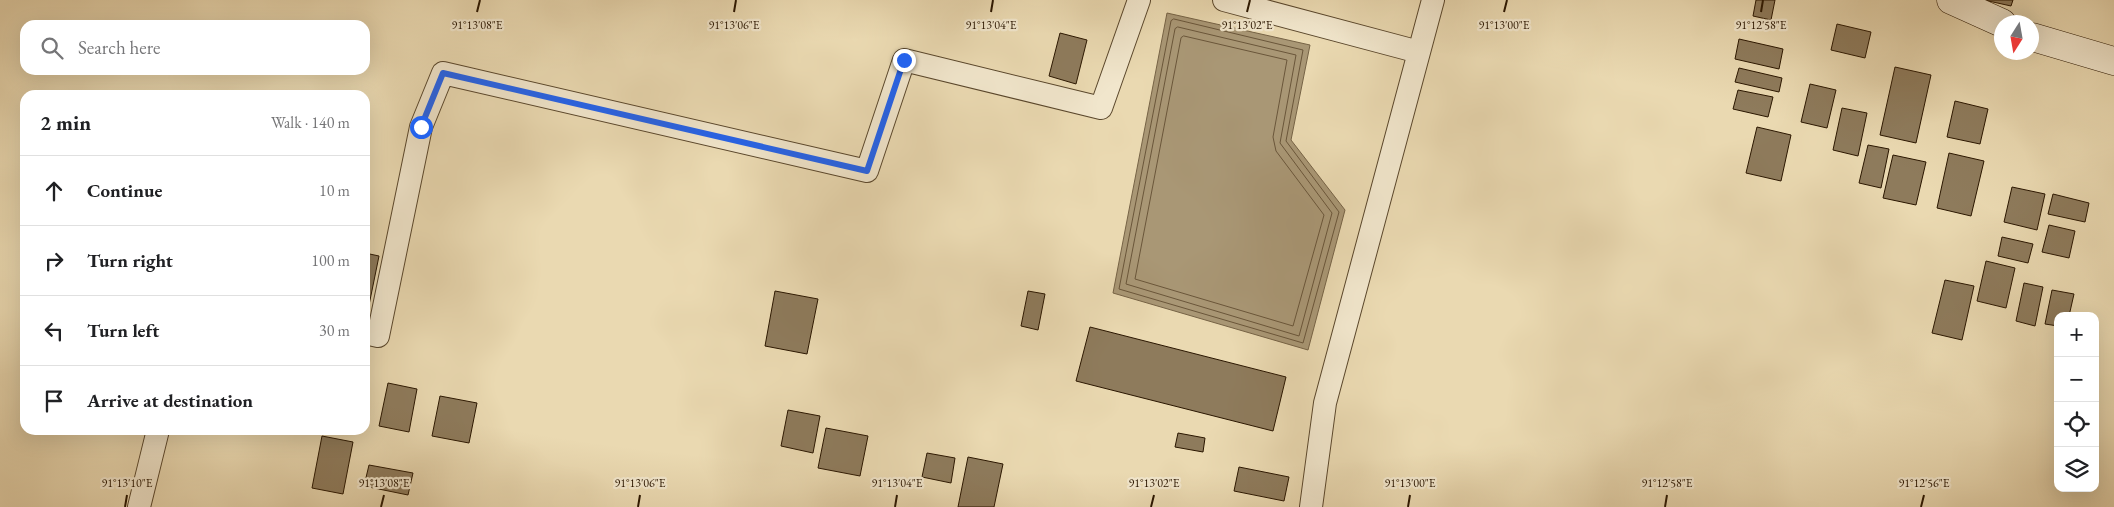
<!DOCTYPE html>
<meta charset="utf-8">
<style>
body{margin:0;font-family:"EB Garamond",serif;background:#f2f2f2;color:#202124}
.controls{position:absolute;right:15px;bottom:15px;display:grid;overflow:hidden;border-radius:10px;box-shadow:0 5px 20px #0002}
.controls button{width:45px;height:45px;display:grid;place-items:center;padding:0;border:0;border-bottom:1px solid #e0e0e0;background:#fff;color:#202124;font:25px sans-serif}
.compass{position:absolute;left:1994px;top:15px;width:45px;height:45px;border-radius:50%;background:#fff;box-shadow:0 5px 20px #0002;rotate:191deg}
.stop{position:absolute;width:15px;height:15px;margin:-11px;border:4px solid #2563eb;border-radius:50%;background:#fff}
.stop.end{background:#2563eb;border-color:#fff;box-shadow:0 1px 5px #0008}
.list{margin:0;padding:0;list-style:none}
h2{display:flex;justify-content:space-between;align-items:center;height:65px;margin:0;padding:0 20px;font-size:21px}
h2 small{font-size:16px;font-weight:400;color:#757577}
.list li{display:grid;grid-template-columns:32px 1fr auto;gap:15px;align-items:center;box-sizing:border-box;height:70px;padding:0 20px;border-top:1px solid #e0e0e0}
.list b{display:block;font-size:19px;white-space:nowrap}
.list em{font-size:16px;font-style:normal;color:#757577}
.icon{flex:none;width:28px;height:28px;fill:none;stroke:currentColor;stroke-width:2;stroke-linecap:round;stroke-linejoin:round}
.map{position:relative;flex:none;width:2114px;height:507px;overflow:hidden}
.search{position:absolute;background:#fff;box-shadow:0 5px 20px #0002;left:20px;top:20px;width:350px;height:55px;display:flex;align-items:center;gap:12px;box-sizing:border-box;padding:0 18px;border-radius:15px;color:#757577;font-size:19px}
.panel{position:absolute;background:#fff;box-shadow:0 5px 20px #0002;left:20px;top:90px;width:350px;height:345px;border-radius:15px}
.map>svg:first-child{display:block}
.water{fill:#a99775;stroke:#766346}
.lines{fill:none;stroke-linecap:round;stroke-linejoin:round}
.shore{stroke:#6a563a;stroke-width:1}
.building{fill:#8e7b5c;stroke:#2a1600}
.minor-casing{stroke:#5a472c;stroke-width:24}
.secondary-casing{stroke:#2a1600;stroke-width:29}
.minor{stroke:#f1e6cc;stroke-width:22}
.secondary{stroke:#f1e6cc;stroke-width:28}
.route{stroke:#2563eb;stroke-width:6}
.ticks{fill:none;stroke:#2a1600;stroke-width:2}
.ticks-label{font-size:12px;text-anchor:middle;fill:#2a1600;stroke:#f1e6cc;stroke-width:4.5;stroke-linejoin:round;paint-order:stroke}
</style>
<div class="map">
<svg width="2114" height="507" viewBox="0 0 2114 507">
<rect width="100%" height="100%" fill="#ead9b1"/>
<filter id="stains"><feTurbulence type="fractalNoise" baseFrequency=".004" numOctaves="4"/><feColorMatrix values="0 0 0 0 .2 0 0 0 0 .09 0 0 0 0 .02 0 0 0 .5 -.17"/></filter>
<radialGradient id="worn" r=".72"><stop offset=".6" stop-color="#630" stop-opacity="0"/><stop offset="1" stop-color="#630" stop-opacity=".3"/></radialGradient>
<!-- water -->
<path class="water" d="M1167 13 1310 45 1291 140 1345 210 1308 350 1113 293Z"/>
<g class="lines">
<!-- shore -->
<path class="shore" d="M1174 19 1303 50 1286 141 1339 212 1303 343 1119 289 1171 21Z
M1178 27 1296 55 1280 143 1332 213 1299 336 1126 284 1175 29Z
M1184 36 1287 60 1273 137 1276 151 1324 215 1293 326 1135 279 1181 38Z"/>
</g>
<!-- building -->
<path class="building" d="M1756 0H1775L1771 20 1753 16Z
M1984 0H2013L2011 6Z
M1837 24 1871 32 1865 58 1831 50Z
M1060 33 1087 40 1076 84 1049 76Z
M1739 39 1783 49 1779 69 1735 59Z
M1895 67 1931 75 1916 143 1880 135Z
M1739 68 1782 78 1779 92 1735 82Z
M1810 84 1836 90 1827 128 1801 122Z
M1738 90 1773 97 1768 117 1733 109Z
M1955 101 1988 109 1980 144 1947 137Z
M1842 108 1867 113 1858 156 1833 150Z
M1757 127 1791 135 1781 181 1746 173Z
M1868 145 1889 149 1881 188 1859 183Z
M1949 153 1984 161 1971 216 1937 208Z
M1893 155 1926 162 1916 205 1883 198Z
M2012 187 2045 194 2037 230 2004 222Z
M2053 194 2089 203 2085 222 2048 214Z
M2049 225 2075 231 2069 258 2042 252Z
M2002 237 2033 244 2028 263 1998 256Z
M365 253 379 256 368 310 365 309Z
M1986 261 2015 268 2006 308 1977 301Z
M1945 280 1974 286 1962 340 1932 333Z
M2024 283 2043 287 2035 326 2016 321Z
M2052 290 2074 294 2069 316H2058V326L2045 324Z
M775 291 818 299 807 354 765 346Z
M1028 291 1045 294 1038 330 1021 326Z
M1090 327 1286 377 1273 431 1076 381Z
M388 383 417 389 409 432 379 426Z
M440 396 477 403 469 443 432 436Z
M788 410 820 416 813 453 781 446Z
M826 428 868 436 860 476 818 468Z
M1178 433 1205 438 1203 452 1175 447Z
M322 436 353 442 343 494 312 488Z
M927 453 955 458 951 483 922 477Z
M968 457 1003 464 994 507H958Z
M369 465 413 473 408 495 364 486Z
M1239 467 1289 477 1284 501 1234 491Z"/>
<g class="lines">
<!-- minor casing -->
<g class="minor-casing">
<path id="minor" d="M1224 0 1419 52
M365 333 378 336 421 127 443 73 867 171 904 60 1101 108 1139 0
M139 507 158 430
M1311 507 1325 403 1433 0"/>
</g>
<!-- secondary casing -->
<g class="secondary-casing">
<path id="secondary" d="M1951 0 2002 23
M2032 37 2114 61"/>
</g>
<!-- minor -->
<use href="#minor" class="minor"/>
<!-- secondary -->
<use href="#secondary" class="secondary"/>
</g>
<g class="lines">
<!-- route -->
<path class="route" d="M421 127 443 73 867 171 904 60"/>
</g>
<!-- ticks -->
<path class="ticks" d="M477 12 480 0M734 12 736 0M991 12 993 0M1247 12 1250 0M1504 12 1507 0M1761 12 1763 0M125 507 127 495M381 507 384 495M638 507 640 495M895 507 897 495M1151 507 1154 495M1408 507 1410 495M1665 507 1667 495M1921 507 1924 495"/>
<g class="ticks-label">
<text x="477" y="29">91°13'08"E</text>
<text x="734" y="29">91°13'06"E</text>
<text x="991" y="29">91°13'04"E</text>
<text x="1247" y="29">91°13'02"E</text>
<text x="1504" y="29">91°13'00"E</text>
<text x="1761" y="29">91°12'58"E</text>
<text x="127" y="487">91°13'10"E</text>
<text x="384" y="487">91°13'08"E</text>
<text x="640" y="487">91°13'06"E</text>
<text x="897" y="487">91°13'04"E</text>
<text x="1154" y="487">91°13'02"E</text>
<text x="1410" y="487">91°13'00"E</text>
<text x="1667" y="487">91°12'58"E</text>
<text x="1924" y="487">91°12'56"E</text>
</g>
<rect width="100%" height="100%" filter="url(#stains)"/>
<rect width="100%" height="100%" fill="url(#worn)"/>
</svg>
<div class="controls">
<button>+</button>
<button>−</button>
<button><svg class="icon" aria-label="locate" viewBox="0 0 24 24"><circle cx="12" cy="12" r="6"/><path d="M12 2v4M12 18v4M2 12h4M18 12h4"/></svg></button>
<button><svg class="icon" aria-label="layers" viewBox="0 0 24 24"><path d="M12 4l9 5-9 5-9-5zM3 14l9 5 9-5"/></svg></button>
</div>
<svg class="compass" viewBox="-18 -18 36 36"><path d="M0-13l5 13h-10z" fill="#e53935"/><path d="M0 13l5-13h-10z" fill="#757577"/></svg>
<div class="stop" style="left:421px;top:127px"></div>
<div class="stop end" style="left:904px;top:60px"></div>
<div class="search"><svg class="icon" aria-label="search" viewBox="0 0 24 24"><circle cx="10" cy="10" r="6"/><path d="M15 15l6 6"/></svg>Search here</div>
<section class="panel">
<h2>2 min<small>Walk · 140 m</small></h2>
<ul class="list">
<li><svg class="icon" aria-label="ahead" viewBox="0 0 24 24"><path d="M12 20V5M6 11l6-6 6 6"/></svg><div><b>Continue</b></div><em>10 m</em></li>
<li><svg class="icon" aria-label="right" viewBox="0 0 24 24"><path d="M7 20v-9h11M14 6l5 5-5 5"/></svg><div><b>Turn right</b></div><em>100 m</em></li>
<li><svg class="icon" aria-label="left" viewBox="0 0 24 24"><path d="M17 20v-9H6M10 6l-5 5 5 5"/></svg><div><b>Turn left</b></div><em>30 m</em></li>
<li><svg class="icon" aria-label="arrive" viewBox="0 0 24 24"><path d="M6 21V4h12l-3 4 3 4H6"/></svg><div><b>Arrive at destination</b></div></li>
</ul>
</section>
</div>
